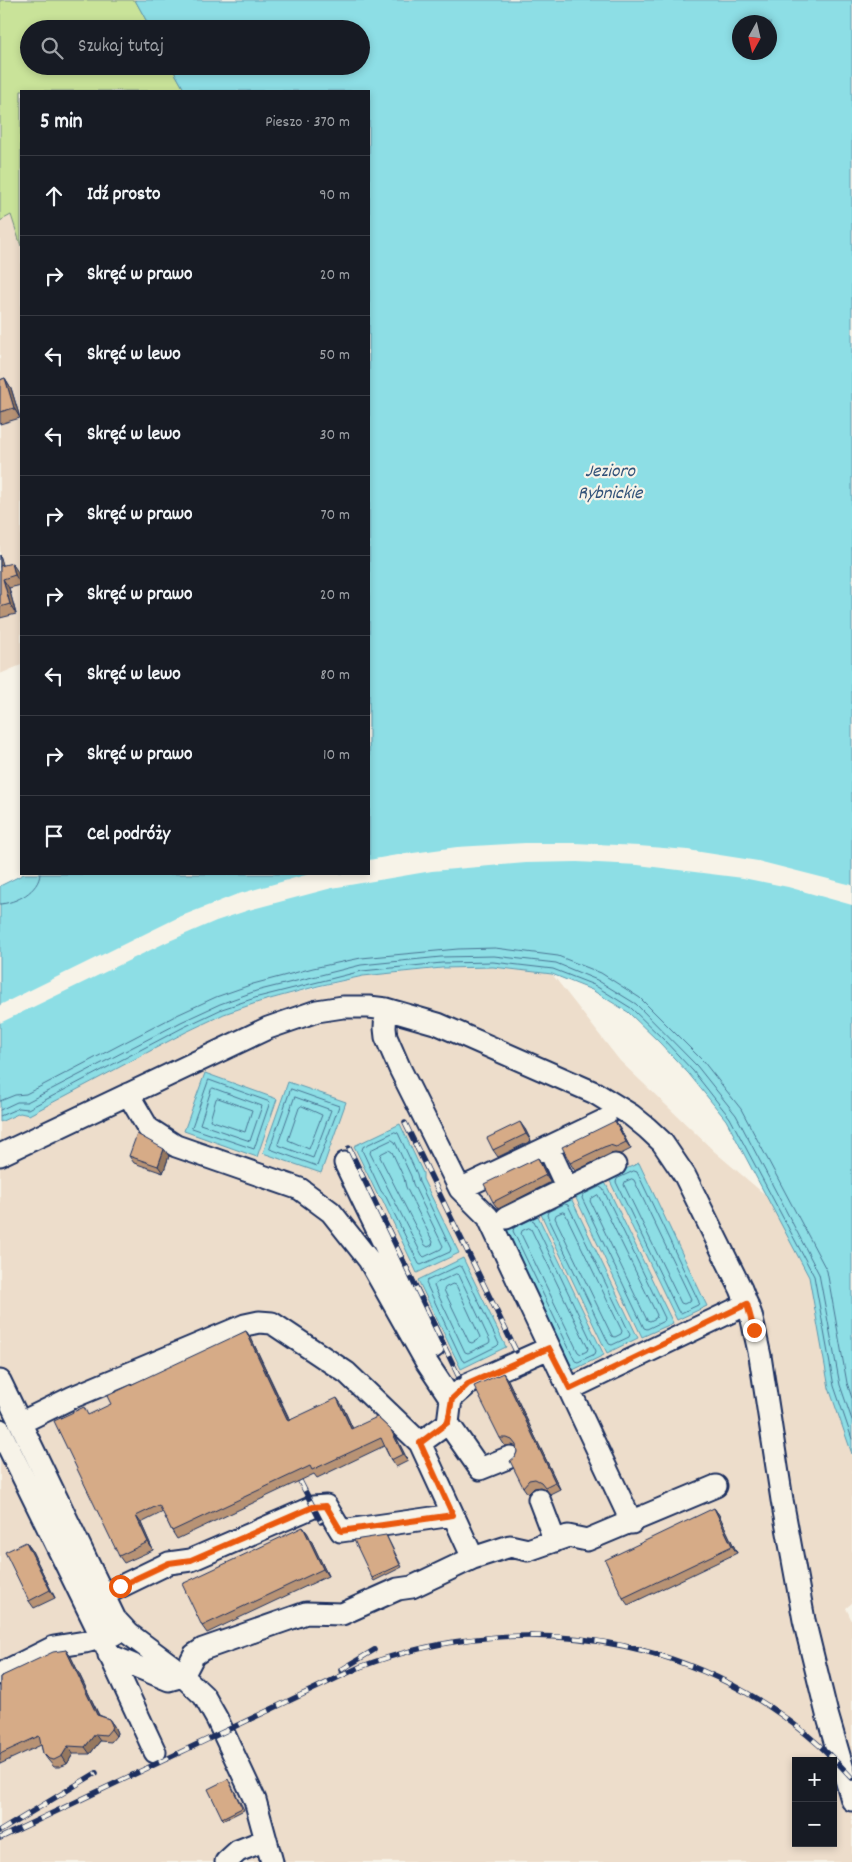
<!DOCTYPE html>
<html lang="pl">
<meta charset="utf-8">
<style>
body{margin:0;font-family:Dekko,sans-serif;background:#242831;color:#f1f3f6}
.controls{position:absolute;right:15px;bottom:15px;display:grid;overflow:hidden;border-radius:0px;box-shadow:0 2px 8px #0003}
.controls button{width:45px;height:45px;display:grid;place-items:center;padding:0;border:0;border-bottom:1px solid #363941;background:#171b24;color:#f1f3f6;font:25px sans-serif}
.compass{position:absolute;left:732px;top:15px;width:45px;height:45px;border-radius:50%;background:#171b24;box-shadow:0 2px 8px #0003;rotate:188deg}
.stop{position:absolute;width:15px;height:15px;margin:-11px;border:4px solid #ea580c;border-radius:50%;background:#fff}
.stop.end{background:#ea580c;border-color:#fff;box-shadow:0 1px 5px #0008}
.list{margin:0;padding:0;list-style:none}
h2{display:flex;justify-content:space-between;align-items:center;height:65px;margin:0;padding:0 20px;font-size:21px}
h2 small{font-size:16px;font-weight:400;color:#9ea1a6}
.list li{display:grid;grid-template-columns:32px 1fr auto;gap:15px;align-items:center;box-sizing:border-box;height:80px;padding:0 20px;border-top:1px solid #363941}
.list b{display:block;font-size:19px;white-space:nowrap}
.list em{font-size:16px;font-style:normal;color:#9ea1a6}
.icon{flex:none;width:28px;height:28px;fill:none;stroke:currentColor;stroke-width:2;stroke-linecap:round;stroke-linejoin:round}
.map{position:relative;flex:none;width:852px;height:1862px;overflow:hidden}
.search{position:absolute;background:#171b24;box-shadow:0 2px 8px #0003;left:20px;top:20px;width:350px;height:55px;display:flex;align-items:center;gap:12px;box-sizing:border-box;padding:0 18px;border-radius:28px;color:#9ea1a6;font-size:19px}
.panel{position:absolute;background:#171b24;box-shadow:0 2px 8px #0003;left:20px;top:90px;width:350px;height:785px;border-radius:0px}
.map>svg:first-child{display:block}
.built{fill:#edddcb;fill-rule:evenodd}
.green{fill:#c9e399;stroke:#72897c}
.water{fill:#8ddee5;stroke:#5f98af;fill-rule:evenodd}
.pier{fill:#f7f3e8}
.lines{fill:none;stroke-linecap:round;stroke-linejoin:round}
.shore{stroke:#497594;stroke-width:1}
.minor-casing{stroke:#1b2f5e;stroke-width:25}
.minor{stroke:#f7f3e8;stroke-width:21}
.rail-casing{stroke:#1b2f5e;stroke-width:5.5}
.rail{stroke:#f7f3e8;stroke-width:4;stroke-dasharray:11;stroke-linecap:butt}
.wall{fill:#b89374;stroke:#1b2f5e}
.shaded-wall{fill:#96785e;stroke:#1b2f5e}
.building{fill:#d6ab87;stroke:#1b2f5e}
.route{stroke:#ea580c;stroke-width:6}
.labels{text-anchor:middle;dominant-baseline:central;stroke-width:4.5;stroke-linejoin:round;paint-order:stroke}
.water-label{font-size:19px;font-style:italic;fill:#325279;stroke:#f7f3e8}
</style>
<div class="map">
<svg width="852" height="1862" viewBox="0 0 852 1862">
<rect width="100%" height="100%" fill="#f7f3e8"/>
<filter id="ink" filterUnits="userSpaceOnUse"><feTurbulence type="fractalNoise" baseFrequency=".02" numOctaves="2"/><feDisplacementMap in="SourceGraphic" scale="10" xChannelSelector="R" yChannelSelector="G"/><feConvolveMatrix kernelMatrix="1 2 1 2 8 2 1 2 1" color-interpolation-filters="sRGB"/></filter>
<g filter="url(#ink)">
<!-- built -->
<path class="built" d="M11 215 21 246V665L0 674V221Z
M459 967H493L552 974 620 1061 715 1152 824 1245 852 1306V1603L846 1608 852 1621V1862H0V1122L20 1113 29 1114 186 1032 224 1014 259 1002 363 976ZM796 1761H833V1843H796Z"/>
<!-- green -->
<path class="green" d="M0 0H135L151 29H29V66H171L185 91H21V246L11 215 0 221Z"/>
<!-- water -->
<path class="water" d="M135 0H852V1454L829 1388 809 1277 726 1120 689 1074 660 1043 628 1012 592 990 552 974 493 967 442 968 363 976 318 986 259 1002 224 1014 186 1032 29 1115 20 1113 0 1122V886L24 874H369V91H185L171 66H361V29H151ZM740 22H770V52H740Z
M205 1073 277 1099 257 1157 184 1131Z
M288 1082 346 1102 321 1173 263 1153Z
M400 1124 423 1173V1179L459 1253 417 1273 382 1199 377 1194 354 1146Z
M639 1163 707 1306 677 1320 608 1177Z
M604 1180 673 1323 642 1337 574 1194Z
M570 1196 638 1338 607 1353 539 1210Z
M536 1212 604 1355 573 1370 505 1227Z
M463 1258 506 1347 461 1369 418 1280Z"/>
<!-- pier -->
<path class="pier" d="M525 843H575L639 846 688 850 758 861 852 885V905L788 887 743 878 638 865 577 862 526 863 432 871 332 888 249 910 216 921 167 942 0 1023V1005L2 1004 179 917 235 895 309 874H369V860L391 856 457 847Z"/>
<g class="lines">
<!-- shore -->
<path class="shore" d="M0 904C16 903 39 891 40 874
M209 1080 270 1102 254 1149 192 1128Z
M213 1088 262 1106 250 1141 200 1124 211 1090Z
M291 1089 339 1106 317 1166 270 1149Z
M295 1097 331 1110 313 1158 278 1145Z
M218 1098 252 1110 245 1132 210 1120 216 1099Z
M0 1101 15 1095 26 1094 177 1015 216 997 253 984 313 968 361 958 458 949 495 948 558 956 601 973 640 998 703 1061 741 1109 827 1271 847 1383 852 1398
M302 1106 322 1115 309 1149 288 1140 299 1108Z
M0 1110 17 1102H27L181 1022 220 1004 256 991 361 965 441 957 494 956 556 963 597 980 636 1004 697 1066 736 1115 819 1274 840 1385 852 1420
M0 1116 19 1108 28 1109 184 1027 222 1009 258 997 362 971 442 963 493 962 553 969 594 985 631 1008 663 1039 693 1071 730 1118 814 1276 834 1386 852 1439
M395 1132 398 1133 417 1174 419 1182 451 1249 450 1252 421 1265 419 1264 386 1197 381 1191 362 1150 363 1147Z
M392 1140 395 1142 411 1176 413 1184 443 1246 441 1249 424 1257 422 1255 370 1153 371 1150Z
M389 1150 392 1152 404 1178 406 1187 433 1242 432 1245 428 1247 425 1245 380 1157 381 1154Z
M634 1171 637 1172 699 1302 698 1305 681 1313 678 1311 616 1182 617 1179Z
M632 1179 634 1180 691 1299 690 1301 684 1304 681 1303 624 1185 625 1182Z
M600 1187 603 1189 665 1318 664 1321 647 1329 644 1328 582 1198 583 1195Z
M598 1195 657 1315 656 1318 650 1321 647 1320 590 1201 591 1199Z
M565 1204 568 1205 630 1334 629 1337 612 1345 609 1344 547 1215 548 1212Z
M563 1212 565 1213 622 1331 621 1334 615 1337 612 1336 555 1218 556 1215Z
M531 1220 534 1221 596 1351 595 1354 578 1362 575 1361 513 1231 514 1228Z
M529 1228 531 1229 588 1348 587 1351 581 1354 578 1352 521 1234 522 1231Z
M459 1266 462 1267 499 1344 497 1346 465 1362 462 1360 426 1283 427 1281Z
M456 1274 459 1275 490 1341 489 1343 468 1353 465 1352 434 1286 435 1284Z
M453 1284 456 1285 480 1337 479 1339 472 1343 469 1342 444 1290 445 1288Z"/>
<!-- minor casing -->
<g class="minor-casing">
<path id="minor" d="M386 1009 385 1028 386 1037 400 1069 460 1189 488 1217 632 1523
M128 1094 148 1128 176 1146 300 1189 331 1212 369 1260 427 1363 451 1399
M548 1147 567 1188
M0 1155 268 1028 317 1011 343 1007H369L386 1009 438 1024 595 1093 631 1115 647 1128 662 1142 685 1176 741 1289 751 1315 760 1356 782 1500 804 1620 827 1714 852 1800
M345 1163 434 1347
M460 1189 605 1120
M506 1218 615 1165
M0 1381 115 1619 129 1634 172 1666 204 1696 217 1719 255 1800 272 1862
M570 1389 747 1304
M20 1423 73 1397 245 1325 259 1322 272 1323 347 1373 420 1443 473 1558
M448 1423 480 1469 510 1457
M0 1430 102 1638 155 1752
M420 1443 448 1423 451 1399 468 1384 549 1348
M539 1499 555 1541
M103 1595 169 1563 191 1560 313 1507 326 1506 341 1531 453 1515
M109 1655 169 1680 183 1676 194 1655 203 1649 306 1613 342 1614 398 1589 412 1587 473 1558 510 1546 528 1550 568 1536 587 1540 716 1486
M0 1674 54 1647 85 1642 115 1634
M226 1862 238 1851 266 1840"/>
</g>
<!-- minor -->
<use href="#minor" class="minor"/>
<!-- rail casing -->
<g class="rail-casing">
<path id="rail" d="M405 1123 516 1351
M349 1148 459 1377
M300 1481 321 1522
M341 1670 374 1650
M0 1831 96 1773
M0 1838 360 1667C533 1602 727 1639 852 1778"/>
</g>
<!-- rail -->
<use href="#rail" class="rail"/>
</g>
<!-- wall -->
<path class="wall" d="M5 378 11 388 20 418 0 424V380Z
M0 555 3 565 18 572 21 583V585L9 588 16 614 0 618Z
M615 1121 620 1129 631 1149 621 1154 615 1153 610 1154 575 1171 570 1163Z
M525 1129 531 1141 498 1157 493 1150Z
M164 1149 169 1156 163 1173 134 1163 129 1156Z
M538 1158 543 1166 551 1182 498 1209 493 1202Z
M246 1331 251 1338 290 1420 342 1405 353 1429 391 1430 396 1437 408 1461 396 1467 391 1460 384 1446 317 1478 314 1474 177 1539 172 1531 163 1512 141 1523 153 1550 124 1563 119 1556 111 1404Z
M508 1380 560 1489 550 1494 546 1489 540 1487 534 1488 528 1494 523 1487 515 1457 517 1452V1447L512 1445 505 1446 500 1438Z
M714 1508 719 1515 737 1553 628 1605 623 1598Z
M303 1527 308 1534 328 1576 207 1633 202 1626Z
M386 1535 402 1567 374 1581 372 1578Z
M26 1542 31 1549 55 1598 34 1608 29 1601Z
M66 1650 71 1657 99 1715 109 1719 114 1726 117 1733 116 1736 111 1742 100 1741 90 1754H73L67 1764 59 1767H54L48 1760 43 1753 41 1745 0 1764V1677Z
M230 1782 244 1810 224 1820 222 1818Z"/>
<!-- shaded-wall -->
<path class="shaded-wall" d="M5 378 11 388 20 418 14 408Z
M0 555 6 576 0 567Z
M12 563 18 572 21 584 15 575Z
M3 579 9 588 16 614 10 604Z
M615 1121 620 1129 631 1149 626 1142Z
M520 1122 525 1129 531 1141 526 1134Z
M164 1149 169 1156 163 1173 158 1166Z
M538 1158 543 1166 551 1182 546 1175Z
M246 1331 251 1338 293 1428 288 1421Z
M503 1373 508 1380 560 1489 555 1482Z
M337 1398 342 1405 356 1436 351 1429Z
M391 1430 396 1437 408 1461 403 1454Z
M714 1508 719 1515 737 1553 732 1546Z
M136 1516 141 1523 153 1550 148 1542Z
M303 1527 308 1534 328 1576 323 1569Z
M26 1542 31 1549 55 1598 50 1590Z
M66 1650 71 1657 102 1722 97 1715Z
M109 1719 114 1726 117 1733 116 1736 111 1729Z
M95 1734 100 1741 90 1754 85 1747Z
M68 1746 73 1754 67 1764 62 1756Z"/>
<!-- building -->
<path class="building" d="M5 378 14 408 0 412V380Z
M12 563 15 575 3 579 10 604 0 607V566Z
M615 1121 626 1142 616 1147 610 1145 604 1147 570 1163 562 1147Z
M520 1122 526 1134 493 1150 487 1138Z
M137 1134 164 1149 158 1166 129 1156Z
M538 1158 546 1175 493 1202 484 1184Z
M246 1331 288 1421 337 1398 351 1429 377 1417 391 1430 403 1454 391 1460 381 1438 312 1470 310 1466 172 1531 159 1505 136 1516 148 1542 119 1556 54 1421 84 1407 88 1415 111 1404 107 1396Z
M503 1373 555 1482 545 1487 541 1482 535 1479 529 1480 523 1487 510 1461 515 1457 517 1452 516 1445 512 1440 507 1438H500L474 1386Z
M714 1508 732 1546 623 1598 605 1560Z
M303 1527 323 1569 202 1626 182 1584Z
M386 1535 400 1565 372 1578 354 1540Z
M26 1542 50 1590 29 1601 5 1552Z
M66 1650 97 1715 109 1719 112 1725 111 1729 106 1735 95 1734 85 1747 68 1746 62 1756 54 1760 49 1759 43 1753 39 1736 0 1754V1677L53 1652Z
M228 1779 242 1808 222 1818 208 1789Z"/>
</g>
<g class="lines" filter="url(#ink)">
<!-- route -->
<path class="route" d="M120 1586 169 1563 191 1560 313 1507 326 1506 341 1531 453 1515 420 1443 448 1422 452 1399 468 1384 549 1348 570 1389 747 1304 754 1330"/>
</g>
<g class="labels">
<!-- water labels -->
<g class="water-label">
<text x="610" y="472">Jezioro<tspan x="610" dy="22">Rybnickie</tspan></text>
</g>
</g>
</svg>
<div class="controls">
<button>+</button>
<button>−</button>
</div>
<svg class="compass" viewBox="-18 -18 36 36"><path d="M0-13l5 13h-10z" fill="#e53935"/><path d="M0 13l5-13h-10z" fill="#9ea1a6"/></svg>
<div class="stop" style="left:120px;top:1586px"></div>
<div class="stop end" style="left:754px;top:1330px"></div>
<div class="search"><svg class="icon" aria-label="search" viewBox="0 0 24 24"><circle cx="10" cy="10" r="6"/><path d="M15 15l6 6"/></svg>Szukaj tutaj</div>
<section class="panel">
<h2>5 min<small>Pieszo · 370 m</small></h2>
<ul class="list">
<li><svg class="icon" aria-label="ahead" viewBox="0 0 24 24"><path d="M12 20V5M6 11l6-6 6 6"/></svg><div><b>Idź prosto</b></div><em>90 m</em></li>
<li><svg class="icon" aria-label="right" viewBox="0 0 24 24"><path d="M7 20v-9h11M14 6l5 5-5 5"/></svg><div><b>Skręć w prawo</b></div><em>20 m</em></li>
<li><svg class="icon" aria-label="left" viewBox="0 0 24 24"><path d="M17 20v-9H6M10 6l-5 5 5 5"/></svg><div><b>Skręć w lewo</b></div><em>50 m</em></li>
<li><svg class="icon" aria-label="left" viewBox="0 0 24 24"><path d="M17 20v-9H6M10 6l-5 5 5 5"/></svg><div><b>Skręć w lewo</b></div><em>30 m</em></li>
<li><svg class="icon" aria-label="right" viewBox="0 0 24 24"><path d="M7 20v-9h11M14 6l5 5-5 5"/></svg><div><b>Skręć w prawo</b></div><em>70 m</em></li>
<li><svg class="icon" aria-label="right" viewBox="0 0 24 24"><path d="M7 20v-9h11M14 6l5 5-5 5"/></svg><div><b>Skręć w prawo</b></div><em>20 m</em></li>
<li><svg class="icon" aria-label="left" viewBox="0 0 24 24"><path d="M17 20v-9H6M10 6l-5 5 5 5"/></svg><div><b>Skręć w lewo</b></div><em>80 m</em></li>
<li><svg class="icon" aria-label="right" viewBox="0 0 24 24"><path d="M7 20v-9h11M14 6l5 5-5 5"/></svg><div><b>Skręć w prawo</b></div><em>10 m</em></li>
<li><svg class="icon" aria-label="arrive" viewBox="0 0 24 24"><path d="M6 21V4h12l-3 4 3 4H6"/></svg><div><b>Cel podróży</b></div></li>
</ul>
</section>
</div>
